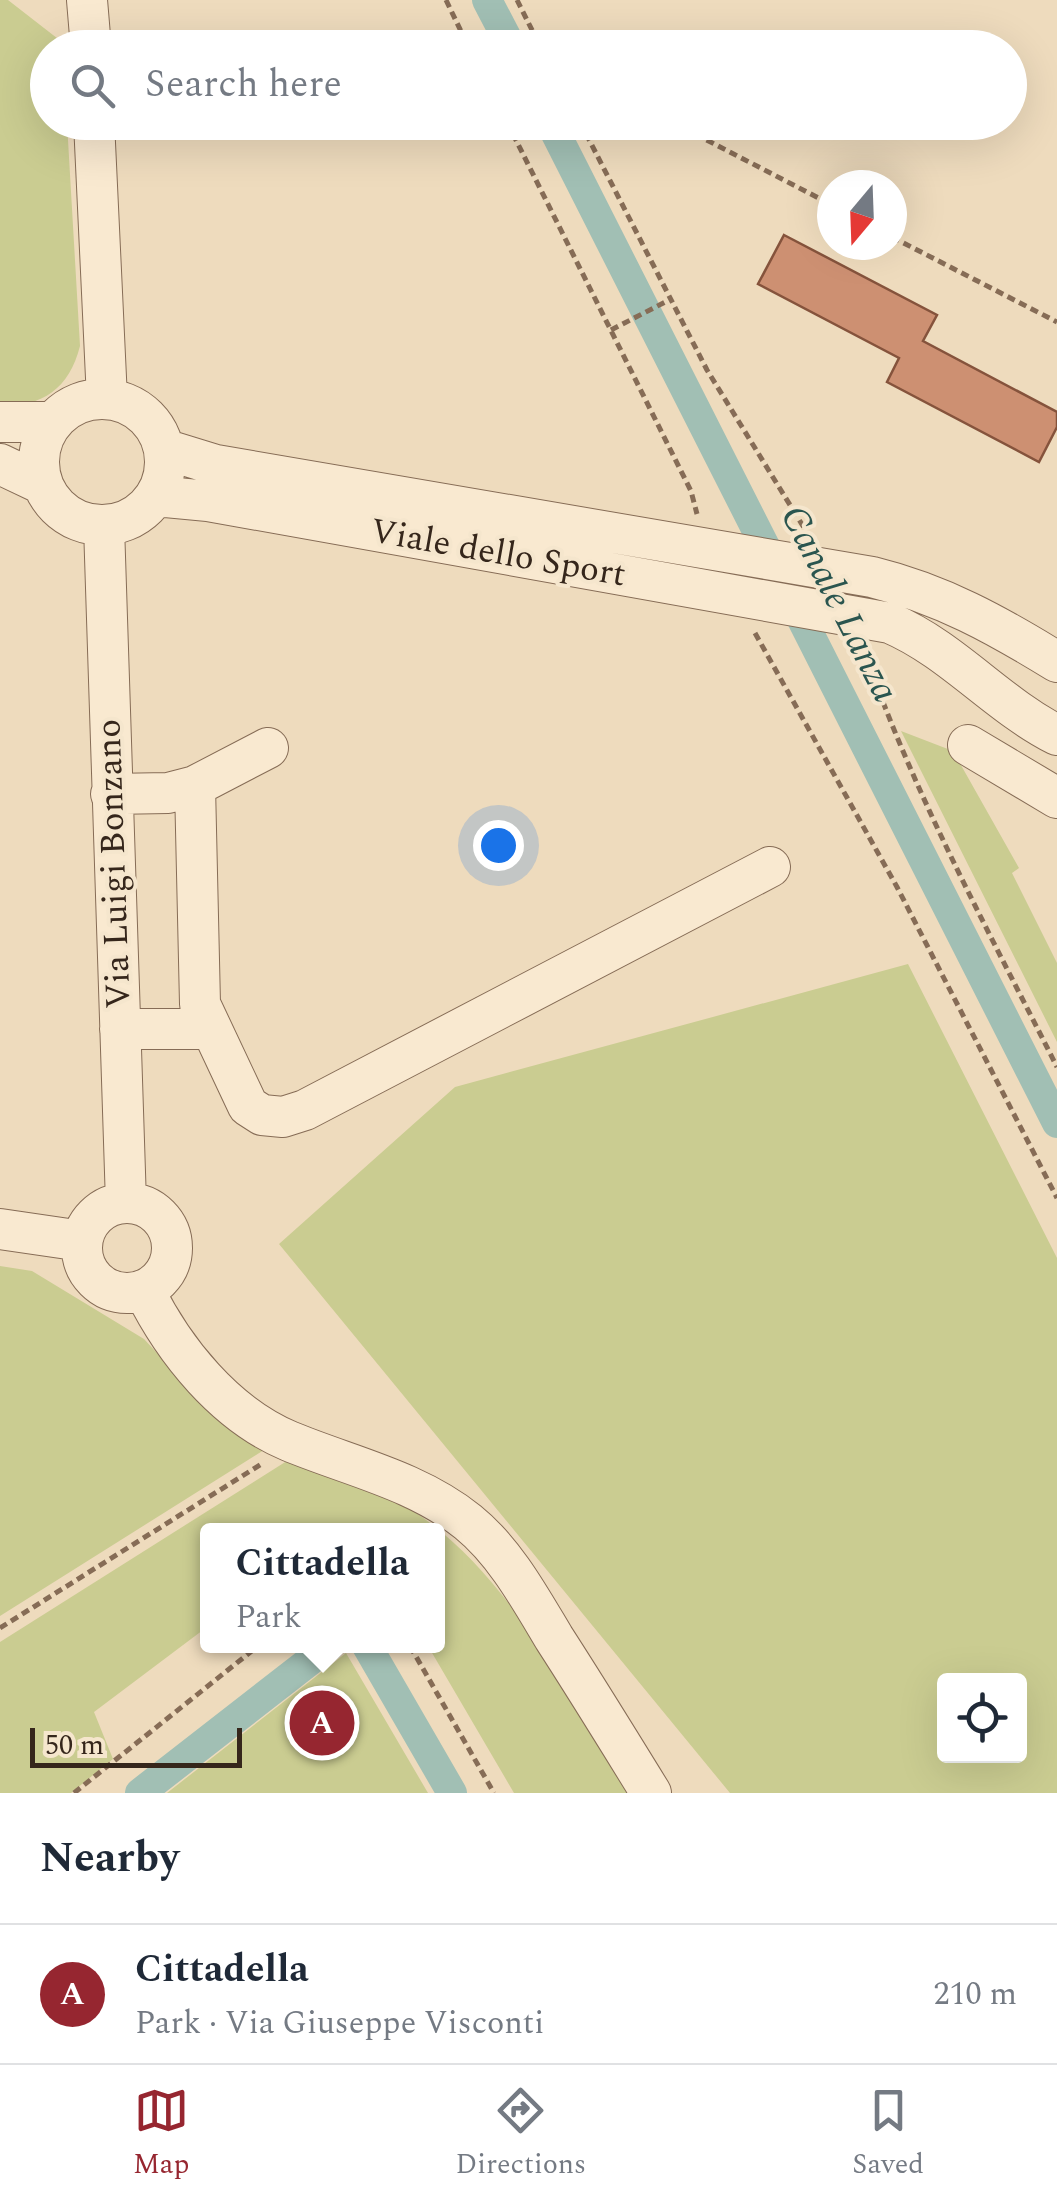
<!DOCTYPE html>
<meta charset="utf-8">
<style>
body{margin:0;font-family:Spectral,serif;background:#f6f6f7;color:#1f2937}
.controls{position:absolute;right:30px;bottom:30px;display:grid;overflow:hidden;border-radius:10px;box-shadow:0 10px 40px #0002}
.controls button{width:90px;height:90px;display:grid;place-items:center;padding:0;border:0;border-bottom:2px solid #e0e1e3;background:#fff;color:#1f2937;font:50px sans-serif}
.compass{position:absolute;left:817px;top:170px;width:90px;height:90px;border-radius:50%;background:#fff;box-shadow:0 10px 40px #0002;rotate:199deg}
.scale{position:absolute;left:30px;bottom:25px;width:212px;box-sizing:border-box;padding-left:10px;border:5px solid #35261b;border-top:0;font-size:28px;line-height:35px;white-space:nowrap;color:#35261b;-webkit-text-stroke:8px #f5e6cd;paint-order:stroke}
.you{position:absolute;left:498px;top:845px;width:35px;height:35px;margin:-25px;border:8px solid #fff;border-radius:50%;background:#1a73e8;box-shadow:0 0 0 15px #1a73e833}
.badge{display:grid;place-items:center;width:65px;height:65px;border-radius:50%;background:#962630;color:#fff;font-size:32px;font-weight:700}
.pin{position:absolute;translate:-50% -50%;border:5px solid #fff;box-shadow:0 2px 10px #0006}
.popup{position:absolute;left:200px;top:1523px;width:245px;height:130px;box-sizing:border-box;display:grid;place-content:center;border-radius:10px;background:#fff;filter:drop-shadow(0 2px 8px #0005);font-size:32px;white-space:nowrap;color:#747a83}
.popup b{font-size:38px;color:#1f2937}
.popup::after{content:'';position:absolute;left:50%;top:100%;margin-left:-20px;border:20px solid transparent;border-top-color:#fff}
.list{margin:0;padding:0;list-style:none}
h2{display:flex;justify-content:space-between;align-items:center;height:130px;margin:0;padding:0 40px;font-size:42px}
h2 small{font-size:32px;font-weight:400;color:#747a83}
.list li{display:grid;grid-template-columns:65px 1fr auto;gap:30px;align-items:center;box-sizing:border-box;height:140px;padding:0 40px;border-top:2px solid #e0e1e3}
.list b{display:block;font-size:38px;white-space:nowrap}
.list p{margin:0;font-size:32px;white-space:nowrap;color:#747a83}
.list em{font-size:32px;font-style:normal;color:#747a83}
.icon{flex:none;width:55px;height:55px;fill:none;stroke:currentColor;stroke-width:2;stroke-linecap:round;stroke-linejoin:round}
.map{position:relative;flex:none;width:1057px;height:1793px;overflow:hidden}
.search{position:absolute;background:#fff;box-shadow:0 10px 40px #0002;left:30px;right:30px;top:30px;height:110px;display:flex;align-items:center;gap:25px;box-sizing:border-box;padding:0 35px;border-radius:55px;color:#747a83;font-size:38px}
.sheet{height:270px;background:#fff}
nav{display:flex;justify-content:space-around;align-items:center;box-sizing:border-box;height:140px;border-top:2px solid #e0e1e3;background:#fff;font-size:28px;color:#747a83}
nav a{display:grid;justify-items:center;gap:5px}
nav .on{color:#962630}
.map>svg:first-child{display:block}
.green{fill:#cacc91;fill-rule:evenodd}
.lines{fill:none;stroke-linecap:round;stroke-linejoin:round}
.canal{stroke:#a1bfb4;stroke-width:30}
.building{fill:#cd9072;stroke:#85533c;stroke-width:2.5}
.minor-casing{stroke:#866c56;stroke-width:42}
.path{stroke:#866c56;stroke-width:5;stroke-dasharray:8 5;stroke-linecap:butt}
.minor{stroke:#f9e9d0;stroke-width:40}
.labels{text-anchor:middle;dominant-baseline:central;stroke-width:8;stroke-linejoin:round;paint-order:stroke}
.street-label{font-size:35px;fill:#35261b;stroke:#f5e6cd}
.water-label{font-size:38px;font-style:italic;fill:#2a554f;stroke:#f5e6cd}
</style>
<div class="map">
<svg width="1057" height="1793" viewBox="0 0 1057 1793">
<rect width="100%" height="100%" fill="#eedbbd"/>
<!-- green -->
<path class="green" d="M0 0H8L62 42V47L48 48 47 61H43L41 113 47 114 48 122 67 123 80 346C69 389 43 406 0 407Z
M901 731 953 751 1019 868 1012 873 1057 963V1042Z
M908 964 1057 1258V1793H730L279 1244 455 1087ZM1020 1680V1756H944V1680Z
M0 1266 32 1271 144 1339 208 1408 264 1450 0 1616Z
M290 1459C325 1473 373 1485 404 1505 507 1568 567 1693 630 1793H514L428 1646H437V1530H207V1627L94 1712 113 1759 71 1793H0V1642Z
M346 1653 428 1793H167Z"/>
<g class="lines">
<!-- canal -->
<path class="canal" d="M487 0 512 48
M550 122 1057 1123
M367 1646 452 1793
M140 1793 329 1646"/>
</g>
<!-- building -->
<path class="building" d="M784 235 937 315 923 341 1057 412V427L1039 462 887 382 899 358 758 284Z"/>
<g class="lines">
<!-- minor casing -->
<g class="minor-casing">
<path id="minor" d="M87 0 91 48
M94 122 107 399
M39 462a63 63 0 1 1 126 0a63 63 0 1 1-126 0Z
M0 422H52
M164 449 216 465 872 577C941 594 997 625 1057 662
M0 464 42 484
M155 496 208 501 890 623C953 650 996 704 1057 735
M104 526 126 1203
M968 745 1057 798
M195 786 200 1004 248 1106 262 1115 283 1117 305 1110 770 867
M111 794 168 793 195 786 268 748
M120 1029H210
M82 1248a45 45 0 1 1 90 0a45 45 0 1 1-90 0Z
M0 1229 82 1241
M144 1290C174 1351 225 1414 289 1441 349 1466 416 1480 468 1522 505 1552 530 1598 554 1638 587 1689 619 1741 651 1793"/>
</g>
<!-- path -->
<path class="path" d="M446 0 469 48
M517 0 541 48
M507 122 691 491 697 514
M580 122 707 370 806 531
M672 122 832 205
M892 237 1057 322
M611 330 671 299
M755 633 897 887 1057 1198
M865 653C915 797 989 932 1057 1067
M0 1628 263 1463
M410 1646 494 1793
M74 1793 258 1646"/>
<!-- minor -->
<use href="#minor" class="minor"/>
</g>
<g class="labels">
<!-- street labels -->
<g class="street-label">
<text transform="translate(498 553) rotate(10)">Viale dello Sport</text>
<text transform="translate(114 864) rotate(-92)">Via Luigi Bonzano</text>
</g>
<!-- water labels -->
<g class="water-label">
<text transform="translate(839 604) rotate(63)">Canale Lanza</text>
</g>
</g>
</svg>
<div class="controls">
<button><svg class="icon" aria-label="locate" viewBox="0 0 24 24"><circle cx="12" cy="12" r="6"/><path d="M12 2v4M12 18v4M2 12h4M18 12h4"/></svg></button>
</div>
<svg class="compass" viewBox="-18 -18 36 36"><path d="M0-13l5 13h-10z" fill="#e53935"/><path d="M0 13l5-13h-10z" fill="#747a83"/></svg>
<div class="scale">50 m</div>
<div class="you"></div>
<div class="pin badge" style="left:322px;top:1723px">A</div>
<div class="popup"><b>Cittadella</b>Park</div>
<div class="search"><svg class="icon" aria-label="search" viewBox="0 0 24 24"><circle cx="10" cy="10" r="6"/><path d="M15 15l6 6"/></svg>Search here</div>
</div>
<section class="sheet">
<h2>Nearby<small></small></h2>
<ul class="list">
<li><span class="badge">A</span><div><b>Cittadella</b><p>Park · Via Giuseppe Visconti</p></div><em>210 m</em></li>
</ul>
</section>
<nav>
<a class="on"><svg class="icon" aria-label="map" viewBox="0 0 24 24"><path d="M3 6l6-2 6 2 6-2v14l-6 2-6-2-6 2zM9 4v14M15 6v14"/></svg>Map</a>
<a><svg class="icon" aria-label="directions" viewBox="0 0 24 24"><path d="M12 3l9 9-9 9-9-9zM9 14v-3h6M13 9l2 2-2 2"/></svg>Directions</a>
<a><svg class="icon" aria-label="saved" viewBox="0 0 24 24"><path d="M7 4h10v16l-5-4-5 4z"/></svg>Saved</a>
</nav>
